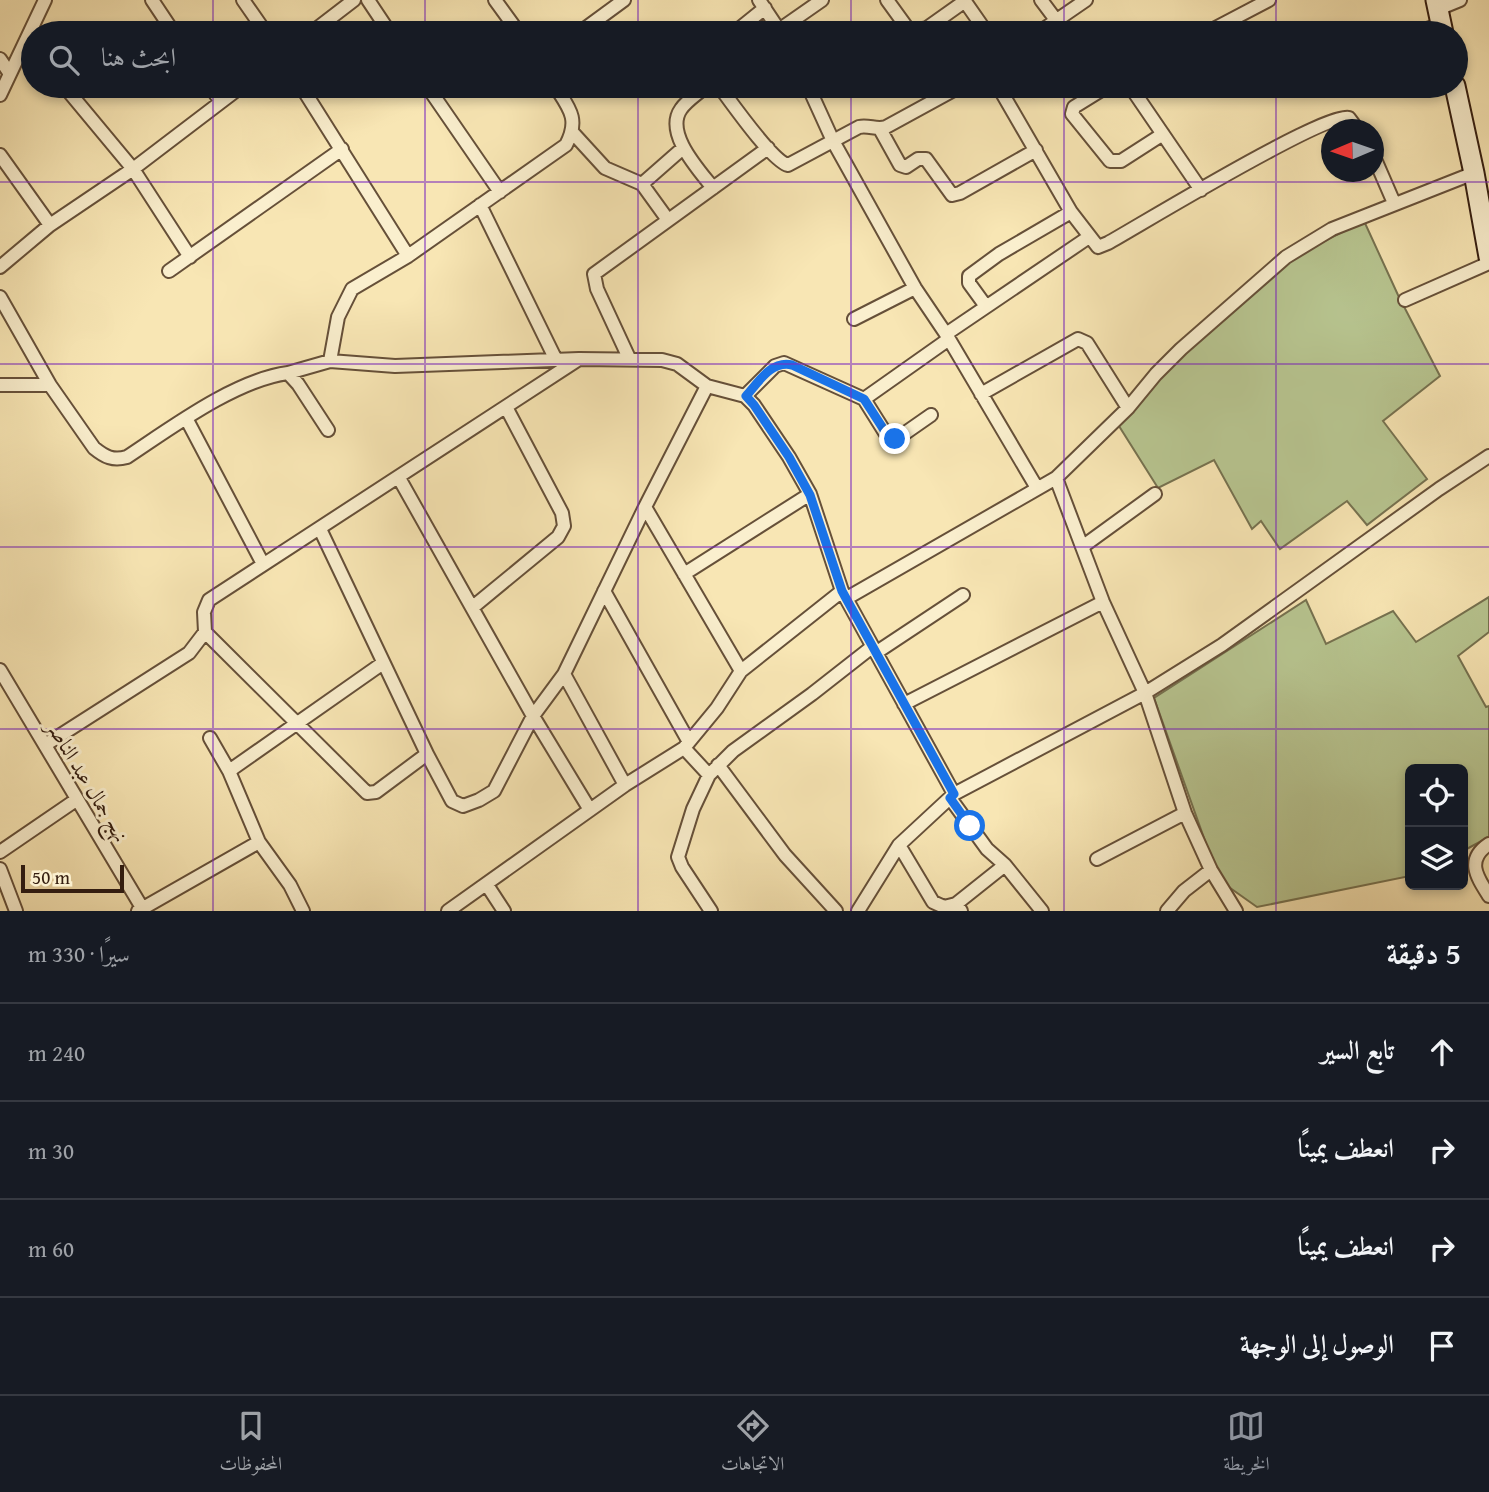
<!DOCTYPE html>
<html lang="ar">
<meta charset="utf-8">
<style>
body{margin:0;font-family:"Gentium Book Plus",Amiri,serif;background:#242831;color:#f1f3f6;direction:rtl}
.controls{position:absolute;right:21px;bottom:21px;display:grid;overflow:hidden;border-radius:10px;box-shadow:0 4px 10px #0003}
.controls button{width:63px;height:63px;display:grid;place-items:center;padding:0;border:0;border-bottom:2px solid #363941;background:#171b24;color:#f1f3f6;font:35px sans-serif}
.compass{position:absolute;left:1321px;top:119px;width:63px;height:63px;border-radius:50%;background:#171b24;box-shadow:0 4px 10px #0003;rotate:268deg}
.scale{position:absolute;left:21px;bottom:18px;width:103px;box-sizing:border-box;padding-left:7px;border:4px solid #351e10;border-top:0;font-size:19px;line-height:24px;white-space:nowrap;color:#351e10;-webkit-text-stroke:5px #faefce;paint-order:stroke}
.stop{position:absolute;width:21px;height:21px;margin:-16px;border:5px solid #1a73e8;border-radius:50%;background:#fff}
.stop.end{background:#1a73e8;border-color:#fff;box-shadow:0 2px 7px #0008}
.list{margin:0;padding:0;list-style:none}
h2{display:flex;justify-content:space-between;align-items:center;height:91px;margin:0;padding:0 28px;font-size:30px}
h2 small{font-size:23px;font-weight:400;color:#9ea1a6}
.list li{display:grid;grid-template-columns:46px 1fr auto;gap:21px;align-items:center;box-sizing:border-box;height:98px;padding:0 28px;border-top:2px solid #363941}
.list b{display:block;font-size:26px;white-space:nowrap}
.list em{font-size:23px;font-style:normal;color:#9ea1a6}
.icon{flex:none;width:38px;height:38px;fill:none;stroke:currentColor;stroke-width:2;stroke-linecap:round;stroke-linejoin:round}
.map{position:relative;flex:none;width:1489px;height:911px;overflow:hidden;direction:ltr}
.search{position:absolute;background:#171b24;box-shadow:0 4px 10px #0003;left:21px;right:21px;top:21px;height:77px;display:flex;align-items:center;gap:18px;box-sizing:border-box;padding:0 24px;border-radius:38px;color:#9ea1a6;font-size:26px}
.sheet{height:483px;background:#171b24}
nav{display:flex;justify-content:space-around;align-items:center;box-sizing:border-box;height:98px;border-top:2px solid #363941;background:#171b24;font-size:19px;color:#9ea1a6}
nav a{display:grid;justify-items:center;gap:4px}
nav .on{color:#8c9099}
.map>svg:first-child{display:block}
.green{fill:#b8c691;stroke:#767250;stroke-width:2}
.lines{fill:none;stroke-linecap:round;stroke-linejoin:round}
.street-casing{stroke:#665039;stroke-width:16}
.secondary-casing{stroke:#351e10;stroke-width:23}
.street{stroke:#faefce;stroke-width:12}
.secondary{stroke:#faefce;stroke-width:19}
.route{stroke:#1a73e8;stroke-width:9}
.grid{fill:none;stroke:#7b2cbf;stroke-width:2;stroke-opacity:0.55}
.labels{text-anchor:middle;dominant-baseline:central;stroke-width:6;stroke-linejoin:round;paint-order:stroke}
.street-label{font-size:21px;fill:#351e10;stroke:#faefce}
</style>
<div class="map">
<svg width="1489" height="911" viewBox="0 0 1489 911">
<rect width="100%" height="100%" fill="#f8e6b4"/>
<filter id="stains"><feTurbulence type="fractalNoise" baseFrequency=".00286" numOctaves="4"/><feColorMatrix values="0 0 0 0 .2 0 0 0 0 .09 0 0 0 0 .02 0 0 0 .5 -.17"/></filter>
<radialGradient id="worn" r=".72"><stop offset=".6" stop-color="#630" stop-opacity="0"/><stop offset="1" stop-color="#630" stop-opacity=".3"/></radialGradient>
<!-- green -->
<path class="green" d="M1364 221 1398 295 1440 376 1383 421 1427 479 1367 525 1347 501 1280 549 1261 521 1252 529 1214 460 1158 488 1119 426 1172 360 1293 257Z
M1489 597V632L1458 656 1486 707 1489 706V837L1463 851V769H1410V876L1257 907 1219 880 1154 698 1306 600 1326 644 1393 611 1416 642Z"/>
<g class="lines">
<!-- street casing -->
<g class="street-casing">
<path id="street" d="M152 0 174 33
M243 0 266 33
M368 0 390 33
M495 0 519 33
M759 0 781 33
M887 0 908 29 914 31 927 28 965 1
M964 0 987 33
M1041 0 1056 20
M1438 9 1460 0
M779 30 822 0
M311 33 354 0
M579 33 624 0
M734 33 765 8
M1038 33 1086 0
M1206 33 1269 0
M1416 33 1441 24
M0 59 10 74
M64 86 133 169 190 257
M210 86 221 102
M301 86 408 256
M427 86 500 192
M706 86C699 93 687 100 681 109 664 133 699 170 713 188
M719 86C731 102 772 161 788 165L859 127C869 125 877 130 886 127L961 86
M808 86 833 141 915 288 946 334 1037 488
M998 86 1071 212 1098 247 1108 243C1142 224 1325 112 1349 118L1358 130
M1108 86 1074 107 1072 114 1110 161H1121L1163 134
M1130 86 1201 190
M0 95 45 0
M880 129 900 165 906 167 918 159H926L952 195 960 193 1036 150
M573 133 605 168 642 184 668 220
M0 155 50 225
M1374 157 1394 203
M642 184 683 148
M480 205 556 360
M0 267 50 225 133 169 242 86
M169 271 342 149
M0 297 50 385 94 448C105 457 113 461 127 457 171 428 235 380 288 373L298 384 328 430
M1405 300 1489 263
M985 305 969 283V276L999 254 1071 212
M854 319 915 288
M946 334 1089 237
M629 358 597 289 594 274 768 148
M330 361 338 317 352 289 408 256 566 145C580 119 569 108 555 86
M288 373 330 361 395 366 579 359 662 360 677 364 707 386 745 396 754 405 789 457 810 494 842 591 954 794
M0 385H50
M981 394 1078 339 1087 343 1128 408
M745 396 775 366 784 363 864 399 886 434 892 439 898 438 931 415
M864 399 949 339
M186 418 263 564
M399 478 533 716 590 810
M1056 478 1103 602 1145 693 1185 813 1211 870 1236 911
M645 507 741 671
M320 529 427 754
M1082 547 1155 494
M684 574 810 494
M604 591 689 742
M847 598 1056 478 1128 408 1156 374 1181 349 1286 257 1332 229 1474 173
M473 607 558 537 564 526 562 513 506 407
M205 632 367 793 376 792 427 754 452 801 463 806 479 800 494 791 533 716 564 674 645 507 707 386
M877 652 963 595
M0 670 144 911
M564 674 625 785
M904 704 1103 602
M210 738 229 771 259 842 290 885 303 911
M45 745 189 653 205 632 204 612 209 600 579 359
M684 748 709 775
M718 765 785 855 836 911
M229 771 383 663
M950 798 987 849 1005 865 1042 911
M1489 844C1465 860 1477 877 1489 896
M899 845 933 902 944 907 956 904 961 911
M0 852 76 800
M1097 859 1185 813
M0 869 16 911
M487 885 504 911
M956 904 1005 865
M138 911 259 842
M448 911 625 785 684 748 717 708 741 671 842 591
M711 911 682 867 678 857 693 809 709 775 733 751 812 694 872 647
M858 911 899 845 954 794 1145 693 1222 645 1439 489 1489 456
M1167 911 1184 891 1211 870"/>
</g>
<!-- secondary casing -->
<g class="secondary-casing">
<path id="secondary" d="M1436 0 1443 33
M1455 86 1474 173 1489 257"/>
</g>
<!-- street -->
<use href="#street" class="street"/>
<!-- secondary -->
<use href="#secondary" class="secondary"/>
</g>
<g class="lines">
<!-- route -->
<path class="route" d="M895 439H892L886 433 864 399 792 365C771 360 758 383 746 396L754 405 789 457 810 495 842 591 954 794 950 798 970 826"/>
</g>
<!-- grid -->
<path class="grid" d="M213 0V33M425 0V33M638 0V33M851 0V33M1064 0V33M1276 0V33M213 86V911M425 86V911M638 86V911M851 86V911M1064 86V911M1276 86V911M0 182H1489M0 364H1489M0 547H1489M0 729H1489"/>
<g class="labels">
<!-- street labels -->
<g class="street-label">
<text transform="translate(88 781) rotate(59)">نهج جمال عبد الناصر</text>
</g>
</g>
<rect width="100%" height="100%" filter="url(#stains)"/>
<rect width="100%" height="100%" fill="url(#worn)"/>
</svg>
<div class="controls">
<button><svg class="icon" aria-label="locate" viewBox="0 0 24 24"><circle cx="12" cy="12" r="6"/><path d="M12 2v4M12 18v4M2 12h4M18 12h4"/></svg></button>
<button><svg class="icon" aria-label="layers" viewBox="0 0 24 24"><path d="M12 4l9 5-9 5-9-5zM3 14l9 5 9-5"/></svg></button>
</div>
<svg class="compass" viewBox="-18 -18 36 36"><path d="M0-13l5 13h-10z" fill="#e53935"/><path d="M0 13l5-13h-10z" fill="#9ea1a6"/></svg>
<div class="scale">50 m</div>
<div class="stop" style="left:970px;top:826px"></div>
<div class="stop end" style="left:895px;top:439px"></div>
<div class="search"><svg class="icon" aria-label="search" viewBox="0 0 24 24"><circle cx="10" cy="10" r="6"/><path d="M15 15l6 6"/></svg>ابحث هنا</div>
</div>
<section class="sheet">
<h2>5 دقيقة<small>سيرًا · 330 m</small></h2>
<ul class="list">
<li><svg class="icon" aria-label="ahead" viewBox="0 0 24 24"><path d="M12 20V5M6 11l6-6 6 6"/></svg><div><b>تابع السير</b></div><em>240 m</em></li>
<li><svg class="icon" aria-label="right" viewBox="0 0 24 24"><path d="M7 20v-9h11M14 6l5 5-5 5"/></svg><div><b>انعطف يمينًا</b></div><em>30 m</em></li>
<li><svg class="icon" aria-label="right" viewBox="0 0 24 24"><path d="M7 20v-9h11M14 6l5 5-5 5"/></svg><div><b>انعطف يمينًا</b></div><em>60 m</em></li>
<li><svg class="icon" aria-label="arrive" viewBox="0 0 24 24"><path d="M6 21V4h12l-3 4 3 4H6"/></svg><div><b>الوصول إلى الوجهة</b></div></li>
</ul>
</section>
<nav>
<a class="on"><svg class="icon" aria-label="map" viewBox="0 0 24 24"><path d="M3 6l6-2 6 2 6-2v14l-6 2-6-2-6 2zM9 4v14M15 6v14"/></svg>الخريطة</a>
<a><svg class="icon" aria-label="directions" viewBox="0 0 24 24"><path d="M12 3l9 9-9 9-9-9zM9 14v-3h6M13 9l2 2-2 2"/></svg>الاتجاهات</a>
<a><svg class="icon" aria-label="saved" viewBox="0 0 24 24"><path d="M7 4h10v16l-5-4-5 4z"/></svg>المحفوظات</a>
</nav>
